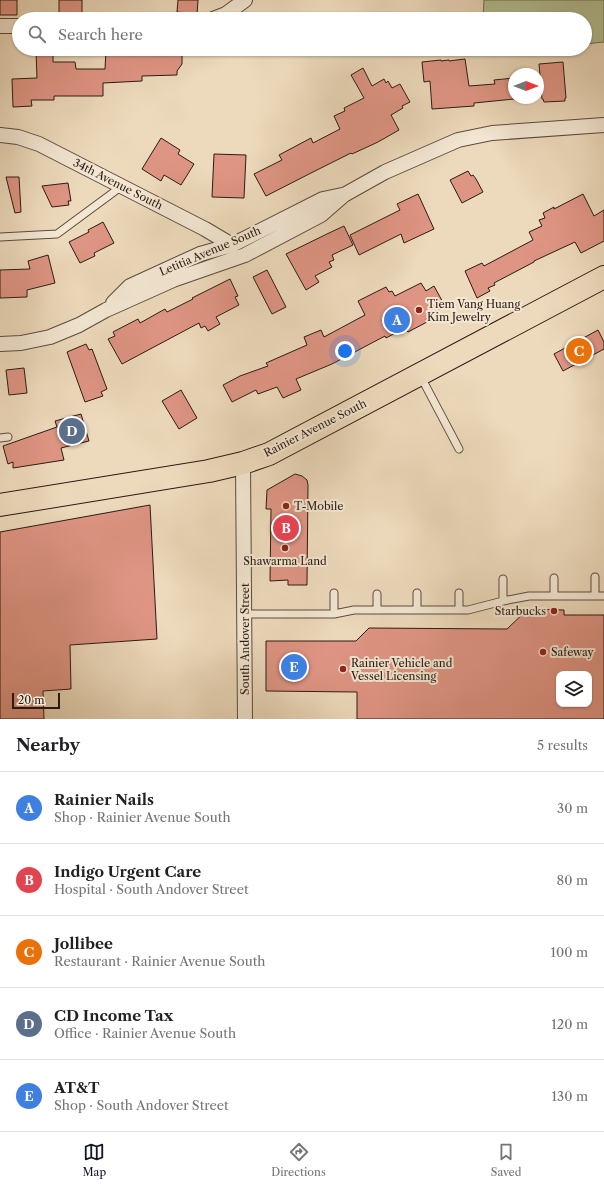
<!DOCTYPE html>
<meta charset="utf-8">
<style>
body{margin:0;font-family:"Libre Caslon Text",serif;background:#f6f6f6;color:#202124}
.controls{position:absolute;right:12px;bottom:12px;display:grid;overflow:hidden;border-radius:8px;box-shadow:0 1px 3px #0004}
.controls button{width:36px;height:36px;display:grid;place-items:center;padding:0;border:0;border-bottom:1px solid #e0e0e0;background:#fff;color:#202124;font:20px sans-serif}
.compass{position:absolute;left:508px;top:68px;width:36px;height:36px;border-radius:50%;background:#fff;box-shadow:0 1px 3px #0004;rotate:90deg}
.scale{position:absolute;left:12px;bottom:10px;width:48px;box-sizing:border-box;padding-left:4px;border:2px solid #2c1a13;border-top:0;font-size:11px;line-height:14px;white-space:nowrap;color:#2c1a13;-webkit-text-stroke:3px #f3e7d3;paint-order:stroke}
.you{position:absolute;left:345px;top:351px;width:14px;height:14px;margin:-10px;border:3px solid #fff;border-radius:50%;background:#1a73e8;box-shadow:0 0 0 6px #1a73e833}
.badge{display:grid;place-items:center;width:26px;height:26px;border-radius:50%;background:#111827;color:#fff;font-size:13px;font-weight:700}
.pin{position:absolute;translate:-50% -50%;border:2px solid #fff;box-shadow:0 1px 4px #0006}
.list{margin:0;padding:0;list-style:none}
h2{display:flex;justify-content:space-between;align-items:center;height:52px;margin:0;padding:0 16px;font-size:17px}
h2 small{font-size:13px;font-weight:400;color:#757577}
.list li{display:grid;grid-template-columns:26px 1fr auto;gap:12px;align-items:center;box-sizing:border-box;height:72px;padding:0 16px;border-top:1px solid #e0e0e0}
.list b{display:block;font-size:15px;white-space:nowrap}
.list p{margin:0;font-size:13px;white-space:nowrap;color:#757577}
.list em{font-size:13px;font-style:normal;color:#757577}
.icon{flex:none;width:22px;height:22px;fill:none;stroke:currentColor;stroke-width:2;stroke-linecap:round;stroke-linejoin:round}
.map{position:relative;flex:none;width:604px;height:719px;overflow:hidden}
.search{position:absolute;background:#fff;box-shadow:0 1px 3px #0004;left:12px;right:12px;top:12px;height:44px;display:flex;align-items:center;gap:10px;box-sizing:border-box;padding:0 14px;border-radius:22px;color:#757577;font-size:15px}
.sheet{height:412px;background:#fff}
nav{display:flex;justify-content:space-around;align-items:center;box-sizing:border-box;height:56px;border-top:1px solid #e0e0e0;background:#fff;font-size:11px;color:#757577}
nav a{display:grid;justify-items:center;gap:2px}
nav .on{color:#111827}
.map>svg:first-child{display:block}
.green{fill:#b3c194;stroke:#706e54}
.building{fill:#df9584;stroke:#2c1a13;fill-rule:evenodd}
.lines{fill:none;stroke-linecap:round;stroke-linejoin:round}
.lane-casing{stroke:#5c4a3d;stroke-width:9}
.street-casing{stroke:#5c4a3d;stroke-width:16}
.primary-casing{stroke:#2c1a13;stroke-width:24}
.lane{stroke:#f3e7d3;stroke-width:7}
.street{stroke:#f3e7d3;stroke-width:14}
.primary{stroke:#eddabc;stroke-width:22}
.poi-dot{fill:#8f2418;stroke:#f3e7d3;stroke-width:1.5}
.labels{text-anchor:middle;dominant-baseline:central;stroke-width:4;stroke-linejoin:round;paint-order:stroke}
.street-label{font-size:11px;fill:#2c1a13;stroke:#f3e7d3}
.poi-label{font-size:11px;fill:#2c1a13;stroke:#f3e7d3;text-anchor:start}
</style>
<div class="map">
<svg width="604" height="719" viewBox="0 0 604 719">
<rect width="100%" height="100%" fill="#eddabc"/>
<filter id="stains"><feTurbulence type="fractalNoise" baseFrequency=".005" numOctaves="4"/><feColorMatrix values="0 0 0 0 .2 0 0 0 0 .09 0 0 0 0 .02 0 0 0 .5 -.17"/></filter>
<radialGradient id="worn" r=".72"><stop offset=".6" stop-color="#630" stop-opacity="0"/><stop offset="1" stop-color="#630" stop-opacity=".3"/></radialGradient>
<!-- green -->
<path class="green" d="M484 0H604V42L585 44V19H483Z"/>
<!-- building -->
<path class="building" d="M0 0H17V15H0Z
M59 0H82V19H59Z
M178 0H198L197 14 177 12Z
M144 49H182V64L177 71V75L142 76V81L103 83V96H54V100H31L32 106 13 107 12 79 37 78 36 51H53V62H75L76 69H105L106 51Z
M465 59 469 86 495 84 494 80 514 78V99L474 103V106L432 109 430 81 424 82 422 62 441 60V61L449 60V61Z
M563 62 566 98H565V101L544 102 543 99H542L539 64Z
M363 68 372 86 384 79 386 83 388 81 392 88 400 84 410 102 402 106 403 108 391 115 399 130 378 142 352 154 351 153 313 172 266 196 254 174 282 160 279 155 311 138 313 143 340 129 334 116 345 111 344 108 364 98 351 75Z
M161 138 180 150 178 154 194 164 181 185 164 175 161 181 142 169Z
M214 154 246 155 244 198 212 197Z
M468 171 471 176 473 175 476 179 483 192 462 203 450 180Z
M6 177H19L21 212 15 213Z
M68 183 71 201H68L69 205 52 207 42 186Z
M418 194 434 229 404 243 401 234 359 255 350 235 400 210 397 204Z
M583 194 594 216 604 210V241L581 253 575 242 534 261V262L494 283 495 285 488 288 490 291 477 298 465 271 482 263 484 266 533 240 529 232 542 226 539 220 545 218 543 213 554 207V209Z
M103 222 114 243 94 253 95 256 80 263 69 242 89 232 88 230Z
M344 226 353 245 332 255 334 260 329 262 332 267 315 276 319 282 306 290 286 254 329 233Z
M48 255 55 283 27 290V297L0 298V270L30 269 28 261Z
M267 270 286 307 272 314 253 277Z
M230 279 238 296 235 297 239 305 216 317 220 324 208 331 205 326 201 328 199 323 122 364 108 339 115 336 113 332 138 319 140 323 165 309 167 312 193 299 192 298Z
M421 283 426 291 434 286 445 306 434 312 435 314 426 319 427 322 408 332 405 328 386 338 385 336 332 364 296 379 301 390 283 398 277 387 258 394 256 390 232 402 223 385 240 376 268 366 266 363 307 345 304 337 321 330 324 337 365 315 358 301 386 287 389 292 392 291 395 296Z
M598 330 604 342V349L563 371 554 354Z
M86 344 89 350 92 349 107 389 101 392 103 396 85 402 67 352Z
M24 368 27 393 9 395 6 370Z
M181 390 197 418 179 429 162 401Z
M81 414 89 441 61 448 64 460 13 468V462L8 464 3 446 57 427 55 421Z
M295 474 302 476 307 480 308 485 307 585H288V580L270 581 271 509H266L267 490Z
M150 505 157 639 70 645 71 689 43 691 44 719H0V532Z
M528 609 564 610V615H604V719H357V692L266 691V641H356L369 628 507 629ZM559 674H589V704H559Z"/>
<g class="lines">
<!-- lane casing -->
<g class="lane-casing">
<path id="lane" d="M0 237 57 234 122 186
M421 377 459 449
M0 438 8 437
M595 577V596
M554 578V596
M334 593V614
M417 593V610
M459 593V610
M377 594V610
M503 601V579
M245 614H334L354 610H468L503 601 529 596H604"/>
</g>
<!-- street casing -->
<g class="street-casing">
<path id="street" d="M213 19 226 14 245 0
M0 26H19
M0 135 18 137 39 144 205 229 232 245
M113 303 130 286 200 254 232 245 323 199 342 195
M0 344 21 343 50 337 79 325 106 310 173 280 245 255 321 215 344 195 385 172 458 140 492 133 604 125
M243 463 245 719"/>
</g>
<!-- primary casing -->
<g class="primary-casing">
<path id="primary" d="M0 505 209 471 243 463 269 454 604 277"/>
</g>
<!-- lane -->
<use href="#lane" class="lane"/>
<!-- street -->
<use href="#street" class="street"/>
<!-- primary -->
<use href="#primary" class="primary"/>
</g>
<!-- markers -->
<g class="poi-dot">
<circle cx="419" cy="310" r="4"/>
<circle cx="286" cy="506" r="4"/>
<circle cx="285" cy="548" r="4"/>
<circle cx="554" cy="611" r="4"/>
<circle cx="543" cy="652" r="4"/>
<circle cx="343" cy="669" r="4"/>
</g>
<g class="labels">
<!-- street labels -->
<g class="street-label">
<text transform="translate(118 184) rotate(27)">34th Avenue South</text>
<text transform="translate(210 251) rotate(-23)">Letitia Avenue South</text>
<text transform="translate(315 428) rotate(-27)">Rainier Avenue South</text>
<text transform="translate(245 639) rotate(-90)">South Andover Street</text>
</g>
<!-- poi labels -->
<g class="poi-label">
<text x="427" y="304">Tiem Vang Huang<tspan x="427" dy="13">Kim Jewelry</tspan></text>
<text x="294" y="506">T-Mobile</text>
<text x="285" y="561" text-anchor="middle">Shawarma Land</text>
<text x="546" y="611" text-anchor="end">Starbucks</text>
<text x="551" y="652">Safeway</text>
<text x="351" y="663">Rainier Vehicle and<tspan x="351" dy="13">Vessel Licensing</tspan></text>
</g>
</g>
<rect width="100%" height="100%" filter="url(#stains)"/>
<rect width="100%" height="100%" fill="url(#worn)"/>
</svg>
<div class="controls">
<button><svg class="icon" aria-label="layers" viewBox="0 0 24 24"><path d="M12 4l9 5-9 5-9-5zM3 14l9 5 9-5"/></svg></button>
</div>
<svg class="compass" viewBox="-18 -18 36 36"><path d="M0-13l5 13h-10z" fill="#e53935"/><path d="M0 13l5-13h-10z" fill="#757577"/></svg>
<div class="scale">20 m</div>
<div class="you"></div>
<div class="pin badge" style="left:397px;top:320px;background:#3f7fe0">A</div>
<div class="pin badge" style="left:286px;top:528px;background:#e0444e">B</div>
<div class="pin badge" style="left:579px;top:351px;background:#e8710a">C</div>
<div class="pin badge" style="left:72px;top:431px;background:#5c6f8a">D</div>
<div class="pin badge" style="left:294px;top:667px;background:#3f7fe0">E</div>
<div class="search"><svg class="icon" aria-label="search" viewBox="0 0 24 24"><circle cx="10" cy="10" r="6"/><path d="M15 15l6 6"/></svg>Search here</div>
</div>
<section class="sheet">
<h2>Nearby<small>5 results</small></h2>
<ul class="list">
<li><span class="badge" style="background:#3f7fe0">A</span><div><b>Rainier Nails</b><p>Shop · Rainier Avenue South</p></div><em>30 m</em></li>
<li><span class="badge" style="background:#e0444e">B</span><div><b>Indigo Urgent Care</b><p>Hospital · South Andover Street</p></div><em>80 m</em></li>
<li><span class="badge" style="background:#e8710a">C</span><div><b>Jollibee</b><p>Restaurant · Rainier Avenue South</p></div><em>100 m</em></li>
<li><span class="badge" style="background:#5c6f8a">D</span><div><b>CD Income Tax</b><p>Office · Rainier Avenue South</p></div><em>120 m</em></li>
<li><span class="badge" style="background:#3f7fe0">E</span><div><b>AT&amp;T</b><p>Shop · South Andover Street</p></div><em>130 m</em></li>
</ul>
</section>
<nav>
<a class="on"><svg class="icon" aria-label="map" viewBox="0 0 24 24"><path d="M3 6l6-2 6 2 6-2v14l-6 2-6-2-6 2zM9 4v14M15 6v14"/></svg>Map</a>
<a><svg class="icon" aria-label="directions" viewBox="0 0 24 24"><path d="M12 3l9 9-9 9-9-9zM9 14v-3h6M13 9l2 2-2 2"/></svg>Directions</a>
<a><svg class="icon" aria-label="saved" viewBox="0 0 24 24"><path d="M7 4h10v16l-5-4-5 4z"/></svg>Saved</a>
</nav>
